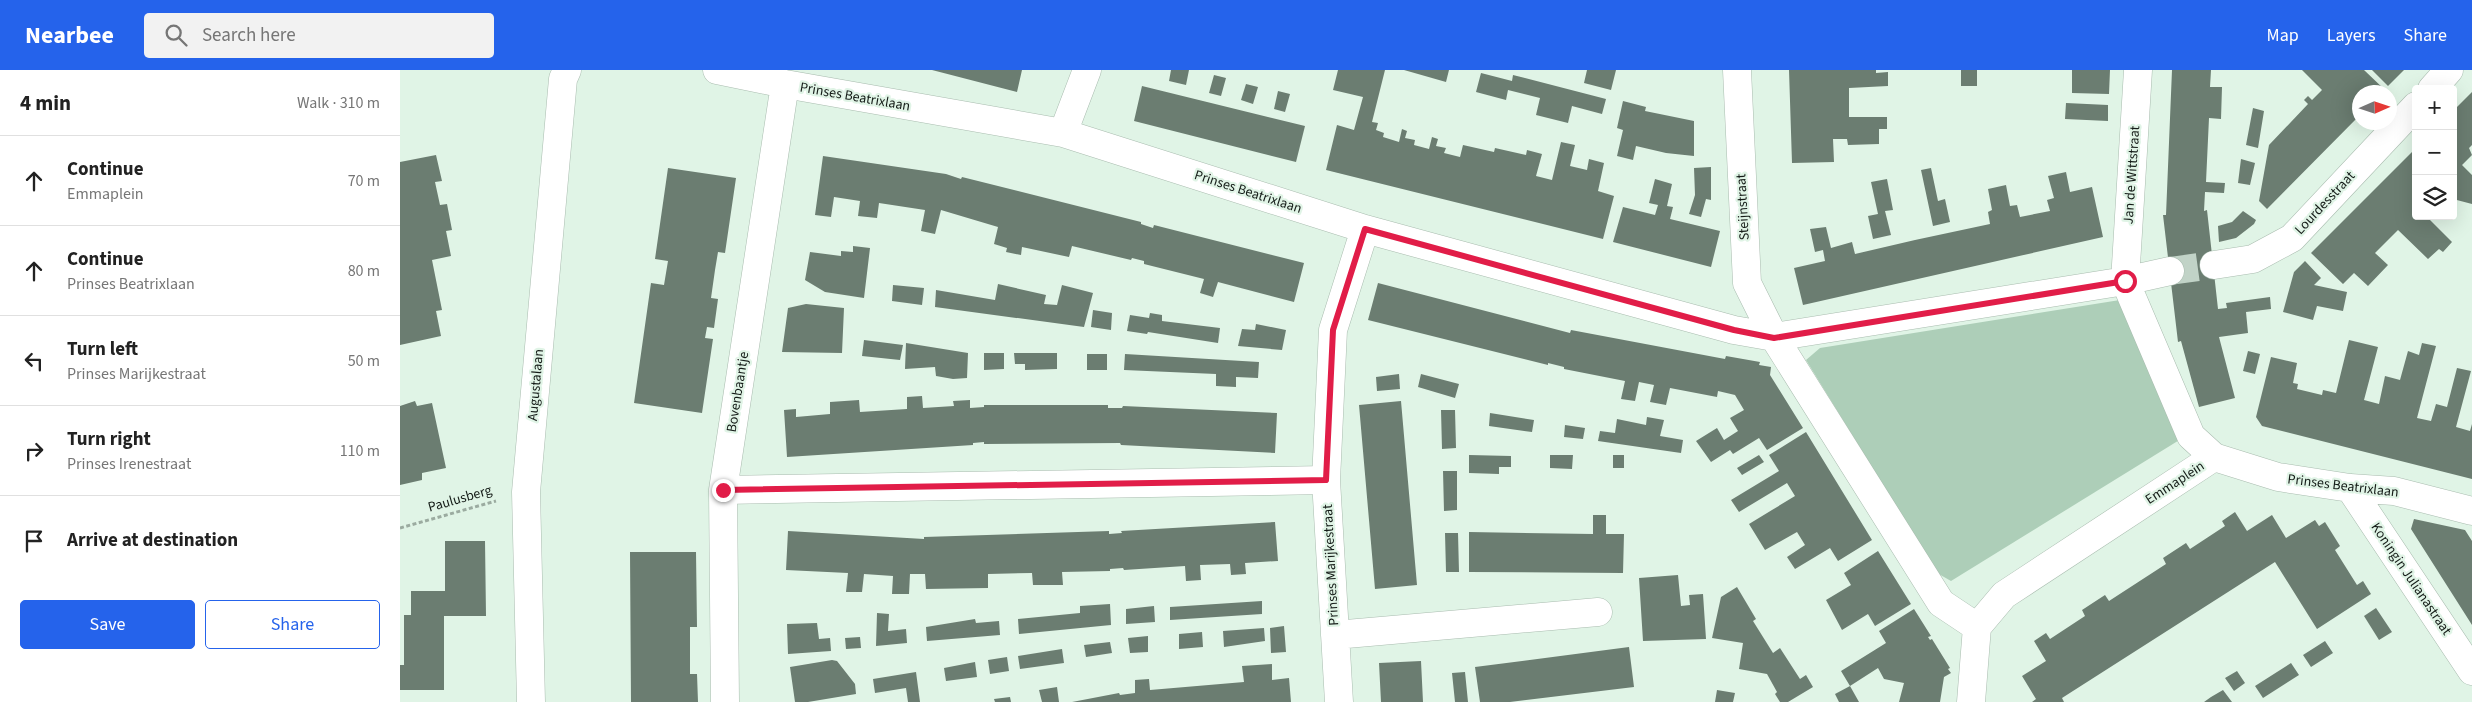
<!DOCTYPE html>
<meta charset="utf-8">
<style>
body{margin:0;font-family:"Source Sans 3",sans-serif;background:#f2f2f2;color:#222}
.controls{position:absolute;right:15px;top:15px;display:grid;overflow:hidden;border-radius:5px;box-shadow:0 5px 20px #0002}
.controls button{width:45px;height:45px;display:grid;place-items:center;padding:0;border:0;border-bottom:1px solid #e0e0e0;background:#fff;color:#222;font:25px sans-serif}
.compass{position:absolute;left:1952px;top:15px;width:45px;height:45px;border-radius:50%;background:#fff;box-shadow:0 5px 20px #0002;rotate:87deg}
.stop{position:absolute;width:15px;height:15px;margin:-11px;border:4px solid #e11d48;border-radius:50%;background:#fff}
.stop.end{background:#e11d48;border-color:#fff;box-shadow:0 1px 5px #0008}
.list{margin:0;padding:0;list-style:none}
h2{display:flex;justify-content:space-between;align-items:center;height:65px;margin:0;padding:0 20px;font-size:21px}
h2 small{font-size:16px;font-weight:400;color:#767676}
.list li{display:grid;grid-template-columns:32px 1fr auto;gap:15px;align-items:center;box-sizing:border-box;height:90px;padding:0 20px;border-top:1px solid #e0e0e0}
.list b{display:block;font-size:19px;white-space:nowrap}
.list p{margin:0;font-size:16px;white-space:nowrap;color:#767676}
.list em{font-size:16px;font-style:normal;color:#767676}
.actions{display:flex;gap:10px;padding:15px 20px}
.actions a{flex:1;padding:11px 0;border:1px solid #2563eb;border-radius:5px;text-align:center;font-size:18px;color:#2563eb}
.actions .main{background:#2563eb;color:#fff}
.icon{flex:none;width:28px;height:28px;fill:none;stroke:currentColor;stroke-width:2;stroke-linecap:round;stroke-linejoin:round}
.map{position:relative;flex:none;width:2072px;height:632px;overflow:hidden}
header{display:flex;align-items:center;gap:30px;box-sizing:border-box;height:70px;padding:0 25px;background:#2563eb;color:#fff}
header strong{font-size:24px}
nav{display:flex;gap:28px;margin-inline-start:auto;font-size:18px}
.search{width:350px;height:45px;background:#f2f2f2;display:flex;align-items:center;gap:12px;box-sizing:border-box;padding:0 18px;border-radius:5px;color:#767676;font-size:19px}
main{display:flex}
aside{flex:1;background:#fff}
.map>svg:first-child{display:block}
.green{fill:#adceb8}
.building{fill:#6b7d71}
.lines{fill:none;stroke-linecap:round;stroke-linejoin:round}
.minor-tunnel{stroke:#c1d3c7;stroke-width:28;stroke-dasharray:28 14;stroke-linecap:butt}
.minor-casing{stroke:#a9bcaf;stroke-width:29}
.path{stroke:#9baba0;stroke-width:3;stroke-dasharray:4 2.5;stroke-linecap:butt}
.minor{stroke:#fff;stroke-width:28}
.route{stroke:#e11d48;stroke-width:6}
.labels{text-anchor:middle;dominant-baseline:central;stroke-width:4.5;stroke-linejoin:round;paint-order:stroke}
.street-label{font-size:14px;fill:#141b17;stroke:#e0f4e6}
</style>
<header>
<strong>Nearbee</strong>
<div class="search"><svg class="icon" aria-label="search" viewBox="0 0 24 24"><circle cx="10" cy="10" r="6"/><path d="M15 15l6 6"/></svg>Search here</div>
<nav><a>Map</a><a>Layers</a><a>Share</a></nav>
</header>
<main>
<aside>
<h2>4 min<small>Walk · 310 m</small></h2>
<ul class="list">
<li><svg class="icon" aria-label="ahead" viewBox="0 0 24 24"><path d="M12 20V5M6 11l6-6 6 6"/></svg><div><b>Continue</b><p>Emmaplein</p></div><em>70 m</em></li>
<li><svg class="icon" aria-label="ahead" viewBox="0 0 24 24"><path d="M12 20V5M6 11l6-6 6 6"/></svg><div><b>Continue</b><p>Prinses Beatrixlaan</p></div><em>80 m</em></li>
<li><svg class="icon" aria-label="left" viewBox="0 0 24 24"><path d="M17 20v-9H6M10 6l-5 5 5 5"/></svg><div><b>Turn left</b><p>Prinses Marijkestraat</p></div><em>50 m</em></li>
<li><svg class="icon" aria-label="right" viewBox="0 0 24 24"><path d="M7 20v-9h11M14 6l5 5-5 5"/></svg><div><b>Turn right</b><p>Prinses Irenestraat</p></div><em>110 m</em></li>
<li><svg class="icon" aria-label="arrive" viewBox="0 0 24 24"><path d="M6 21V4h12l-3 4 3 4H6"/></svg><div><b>Arrive at destination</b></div></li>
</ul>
<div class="actions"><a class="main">Save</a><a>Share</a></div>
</aside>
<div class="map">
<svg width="2072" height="632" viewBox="0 0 2072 632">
<rect width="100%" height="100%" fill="#e0f4e6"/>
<!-- green -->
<path class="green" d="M1720 230 1781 369 1551 511 1537 503 1406 290 1420 278Z"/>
<!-- building -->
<path class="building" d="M532 0H622L617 22Z
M771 0H789L786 15 769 11Z
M938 0H985L972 52 978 53 976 60 984 63 983 67 999 72 1002 59 1007 61 1005 68 1015 70 1014 75 1029 79 1032 67 1038 69 1036 76 1046 78 1044 83 1060 87 1063 75 1094 82 1095 78 1126 85 1127 80 1142 84 1136 106 1152 110 1161 72 1175 75 1170 96 1187 100 1189 89 1204 93 1198 121 1214 126 1203 169 926 100 937 55 954 60 963 27 933 20Z
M1004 0H1049L1046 12Z
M1187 0H1216L1211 20 1184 13Z
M1389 0H1476V7V3L1488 2V16L1449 18V47H1487V59H1479V74L1448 75 1447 69H1433L1434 92 1392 93Z
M1561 0H1577V16H1561Z
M1672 0H1710L1709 24 1672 23Z
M1772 0H1811L1810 17H1822L1821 49 1809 48 1806 112 1825 113 1824 123 1805 122 1804 141 1807 140 1818 239 1827 238 1826 233 1870 227 1871 239 1846 242 1848 263 1819 267 1835 328 1799 337 1781 271 1778 272 1763 145H1766Z
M1902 0H1964L1985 20 1982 22H1960V45L1867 139 1859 131 1869 75 1908 34 1904 30 1908 26 1912 30 1922 20Z
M1972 0H2004L1988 16Z
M1081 3 1112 11 1113 5 1206 29 1202 44 1172 36 1168 53 1136 45 1140 28 1108 20 1106 30 1076 22Z
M814 5 826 8 821 26 809 23Z
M846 14 858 17 853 34 841 30Z
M742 16 905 56 896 92 734 51Z
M878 21 890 24 885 42 874 39Z
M2072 22V75L2069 78 2072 85 2062 95 2072 105V134L2053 129V41Z
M1223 31 1246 37 1245 41 1294 51V86L1266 83 1236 76 1233 90 1217 86 1223 60 1217 58Z
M1666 33 1708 35V51L1665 49Z
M1853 38 1864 41 1858 78 1846 75Z
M2016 78V146H2026L2052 172 2043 182 2039 179 2028 189 1998 160 1975 183 1988 195 1968 216 1954 203 1943 214 1911 183Z
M36 85 42 111 35 112 40 135 47 134 52 160 46 161 51 186 32 190 42 240 36 241 41 266 0 275V92Z
M423 86 546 104 561 109 562 107 741 152V154L753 158 754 155 904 193 894 232 818 212 813 227 800 223 804 209 744 194V191L732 188 731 190 672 176 669 187 622 177 621 185 606 182 607 178 594 174 598 157 541 140 535 164 521 161 525 140 479 133 477 148 458 146 460 131 434 127 431 147 415 145Z
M1841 89 1855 93 1850 115 1838 113Z
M1311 97V130L1306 129 1301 147 1289 144 1295 125 1294 98Z
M268 98 336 108 325 183 318 182 315 200 311 228 318 229 314 258 307 257 305 268 313 269 302 343 234 333 251 213 264 215 268 191 255 189Z
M1531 98 1538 131 1545 129 1550 152 1533 156 1521 100Z
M1666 102 1670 122 1692 117 1703 167 1403 235 1394 198 1425 191 1423 180 1415 182 1410 159 1426 157 1431 178 1452 172 1455 184 1515 170 1590 154 1588 142 1592 140 1588 119 1606 115 1610 136 1617 135 1620 147 1650 141 1647 130 1654 128 1648 106Z
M1255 109 1272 114 1267 136 1273 137 1270 149 1320 161 1311 197 1213 172 1223 137 1255 145 1258 135 1249 133Z
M1487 109 1493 140 1485 141 1491 165 1473 169 1468 146 1478 144 1471 112Z
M1843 141 1856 150 1854 154 1836 168 1819 172 1818 156 1832 152Z
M453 176 470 178 464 228 425 222 405 210 410 182 441 186V181L453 182Z
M1905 191 1921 208 1914 215 1947 222 1943 241 1917 236 1913 250 1883 242 1894 202Z
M978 213 1170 263 1171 260 1325 289 1326 286 1360 292 1359 295 1371 297 1370 305 1403 358 1367 380 1359 368 1333 384 1330 380 1311 392 1296 371 1317 358 1324 370 1338 361 1330 348 1344 340 1335 325 1318 321 1317 327 1270 318 1266 335 1250 332 1254 315 1239 312 1235 331 1221 329 1225 311 1164 299V297L1148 293V295L968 250Z
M598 214 646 225 644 234 657 235 662 215 693 223 684 257 535 237 536 220 595 230Z
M493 215 524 218 522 235 492 231Z
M406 234 444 238 442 283 382 282 388 238Z
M693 240 712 243 711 260 691 257Z
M750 243 762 245V251L820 258 818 273 748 262 747 264 727 261 730 245 749 248Z
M856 254 886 260 882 280 838 276 842 259 855 260Z
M464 270 503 275 500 290 462 286Z
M1949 270 1978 277 1964 330 1979 334 1985 306 2000 310 2008 281 2019 285 2022 273 2036 276 2017 348 2031 351 2036 334 2047 337 2057 298 2071 301 2056 357 2070 361 2072 354V409L1862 356 1856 347 1871 287 1897 293 1893 313 1898 314 1897 319 1922 325 1923 320 1936 323Z
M506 273 568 283 567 308 553 309 536 306 535 297 505 299Z
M1848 281 1860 284 1855 304 1843 301Z
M584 283H604V299L584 300Z
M614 283H657V299L625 300V294H615Z
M687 284H707V300H687Z
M725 284 859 292 858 308 836 307V317L816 316V304L724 300Z
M999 304 1000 319 977 321 976 307Z
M1021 304 1059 314 1055 328 1018 317Z
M522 326 523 338 554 336 553 331 570 330V338L584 337V335H708V338H722L723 336 877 343 875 383 721 375 720 373 584 374V372L573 373V375L387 387 384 340 396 339V347L430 344V332L459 330 460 342 507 339V327Z
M15 331 17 336 32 333 46 398 22 403V410L0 415V336Z
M1001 331 1017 515 975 519 959 335Z
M1041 340H1055L1056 378 1042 379Z
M1090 343 1134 350 1132 362 1089 356Z
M1247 347 1264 350 1260 366 1283 370 1281 383 1198 371 1200 361 1215 363 1217 349 1246 355Z
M1165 355 1185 358 1183 369 1164 367Z
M1406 362 1472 470 1438 491 1430 478 1395 499 1387 487 1405 475 1397 462 1365 480 1349 454 1395 426 1387 413 1339 442 1331 430 1379 401 1369 385Z
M1069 385 1111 386V397H1099V404L1069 403Z
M1150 385H1173L1172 399 1150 398Z
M1213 385H1224V398H1213Z
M1359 385 1364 392 1342 405 1337 398Z
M1043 401H1057V440L1044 441Z
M1835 442 1847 461 1872 445 1886 468 1915 450 1919 456 1925 452 1940 476 1935 480 1957 515 1963 511 1971 524 1917 559 1875 492 1662 628 1664 632H1632L1636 629 1622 606 1646 591 1634 571 1646 563 1650 569 1685 546 1682 540 1705 525 1709 531 1766 494 1763 488 1786 473 1790 479 1825 456 1822 451Z
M1193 445H1206V464H1224L1223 503 1069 502V462L1193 464Z
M2014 449 2065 460 2072 471V555L2011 459Z
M875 452 878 491 845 493 846 504 831 505 830 494 800 495 801 510 786 511 785 496 724 500 723 498 710 499V501L662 502 663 515H633L632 503 588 504V518L526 519 525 504H510L509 524H492L493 506 464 504 462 522H446L448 503 386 500 388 461 524 469V467L587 465 709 461V464L722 463 721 461Z
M1045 463H1058L1059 502H1046Z
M45 471H85L86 546H44V620H0V595H4V545H11V521H45Z
M1478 481 1511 534 1475 556 1468 544 1442 560 1426 530 1451 515 1444 503Z
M230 482H296L297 557H290V604H297L298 632H231Z
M1278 505 1281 536 1290 535 1289 525 1303 524 1306 569 1243 571 1239 508Z
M1337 517 1356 549 1353 551 1373 583 1380 578 1400 609 1406 605 1413 617 1388 632H1380L1375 624 1377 622 1367 604 1339 599 1343 573 1312 568 1321 527Z
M862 531V544L770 550V537Z
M710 534 711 555 619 564 618 549 680 543V536Z
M754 536 755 552 726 554V539Z
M1976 538 1992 562 1979 570 1964 546Z
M1514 539 1531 566 1528 567 1530 570 1532 569 1550 598 1548 599 1551 603 1544 607 1540 632H1499L1504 613 1484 609 1478 598 1450 616 1441 601 1486 573 1479 561Z
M477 543 489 544 488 561 506 559 507 573 476 576Z
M575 549 576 553 599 551 600 565 527 571 526 557Z
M417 553 419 569 430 568 431 581 388 584 387 554Z
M884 556 886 582 871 583 870 558Z
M864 558 865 571 824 577 823 561Z
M802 562 803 577 779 579V564Z
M748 566V582L730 583 728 568Z
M460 567 461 578 446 579 445 568Z
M1925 571 1933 583 1911 597 1903 585Z
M710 572 712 583 686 587 684 575Z
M1229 577 1234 617 1110 632H1080L1075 597Z
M662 579 664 593 620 599 618 586Z
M607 587 609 601 590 604 588 590Z
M432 590 437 591 455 614 456 624 408 632H395L390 597Z
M1021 591 1023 632H981L979 593Z
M575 592 577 607 546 611 544 598Z
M1891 593 1899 605 1863 628 1855 616Z
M872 594V610L889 608 891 632H672L719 623 720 625 735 623V610L749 609 750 620 844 612 842 596Z
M1837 601 1845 613 1834 621 1825 608Z
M516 602 520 632H508L506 618 475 623 473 609Z
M1065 602 1068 632H1055L1052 603Z
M1450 616 1459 632H1439L1435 624Z
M657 617 659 632H642L639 620Z
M1317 620 1335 623 1333 632H1315Z
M1823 620 1832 632H1804L1811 627Z
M610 627 611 632H595L594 629Z"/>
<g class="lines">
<!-- minor-tunnel -->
<path class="minor-tunnel" d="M1770 201 1814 195"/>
<!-- minor casing -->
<g class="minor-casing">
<path id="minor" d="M317 0 385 14 663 63 965 159 1334 260 1374 267 1725 211 1791 366 1814 387 1878 407 1950 418 1994 421 2072 441
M1337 0 1347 213 1374 267 1541 533 1577 557 1604 525 1814 387
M1738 0 1725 211 1770 201
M2032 19 2049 0
M663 63 687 0
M1814 195 1853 189 1892 168 2016 36
M1950 418 2072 601
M323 420 926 410
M935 565 1198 542
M131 632 126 422 163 9 167 0
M325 632 323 420 385 14
M939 632 926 410 933 260 965 159
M1571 632 1577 557"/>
</g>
<!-- path -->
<path class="path" d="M0 458 96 431"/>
<!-- minor -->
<use href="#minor" class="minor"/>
</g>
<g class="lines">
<!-- route -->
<path class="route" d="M323 420 926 410 933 260 965 159 1334 260 1374 268 1725 211"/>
</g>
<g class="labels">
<!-- street labels -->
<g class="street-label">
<text transform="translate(455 27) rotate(10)">Prinses Beatrixlaan</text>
<text transform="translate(1732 105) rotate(-86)">Jan de Wittstraat</text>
<text transform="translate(848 122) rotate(18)">Prinses Beatrixlaan</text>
<text transform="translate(1925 133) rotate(-47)">Lourdesstraat</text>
<text transform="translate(1343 137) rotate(-93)">Steijnstraat</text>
<text transform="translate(136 315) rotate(-85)">Augustalaan</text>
<text transform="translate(338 322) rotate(-81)">Bovenbaantje</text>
<text transform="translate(1775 413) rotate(-33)">Emmaplein</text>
<text transform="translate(1943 416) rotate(7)">Prinses Beatrixlaan</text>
<text transform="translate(60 429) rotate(-16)">Paulusberg</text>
<text transform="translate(931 495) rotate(-93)">Prinses Marijkestraat</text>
<text transform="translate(2011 509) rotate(56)">Koningin Julianastraat</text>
</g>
</g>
</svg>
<div class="controls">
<button>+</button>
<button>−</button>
<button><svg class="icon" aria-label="layers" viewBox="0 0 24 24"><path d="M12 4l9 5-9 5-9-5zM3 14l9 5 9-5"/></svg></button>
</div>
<svg class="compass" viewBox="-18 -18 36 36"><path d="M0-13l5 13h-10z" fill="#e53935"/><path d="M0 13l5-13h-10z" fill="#767676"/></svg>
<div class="stop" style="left:1725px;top:211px"></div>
<div class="stop end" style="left:323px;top:420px"></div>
</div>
</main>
